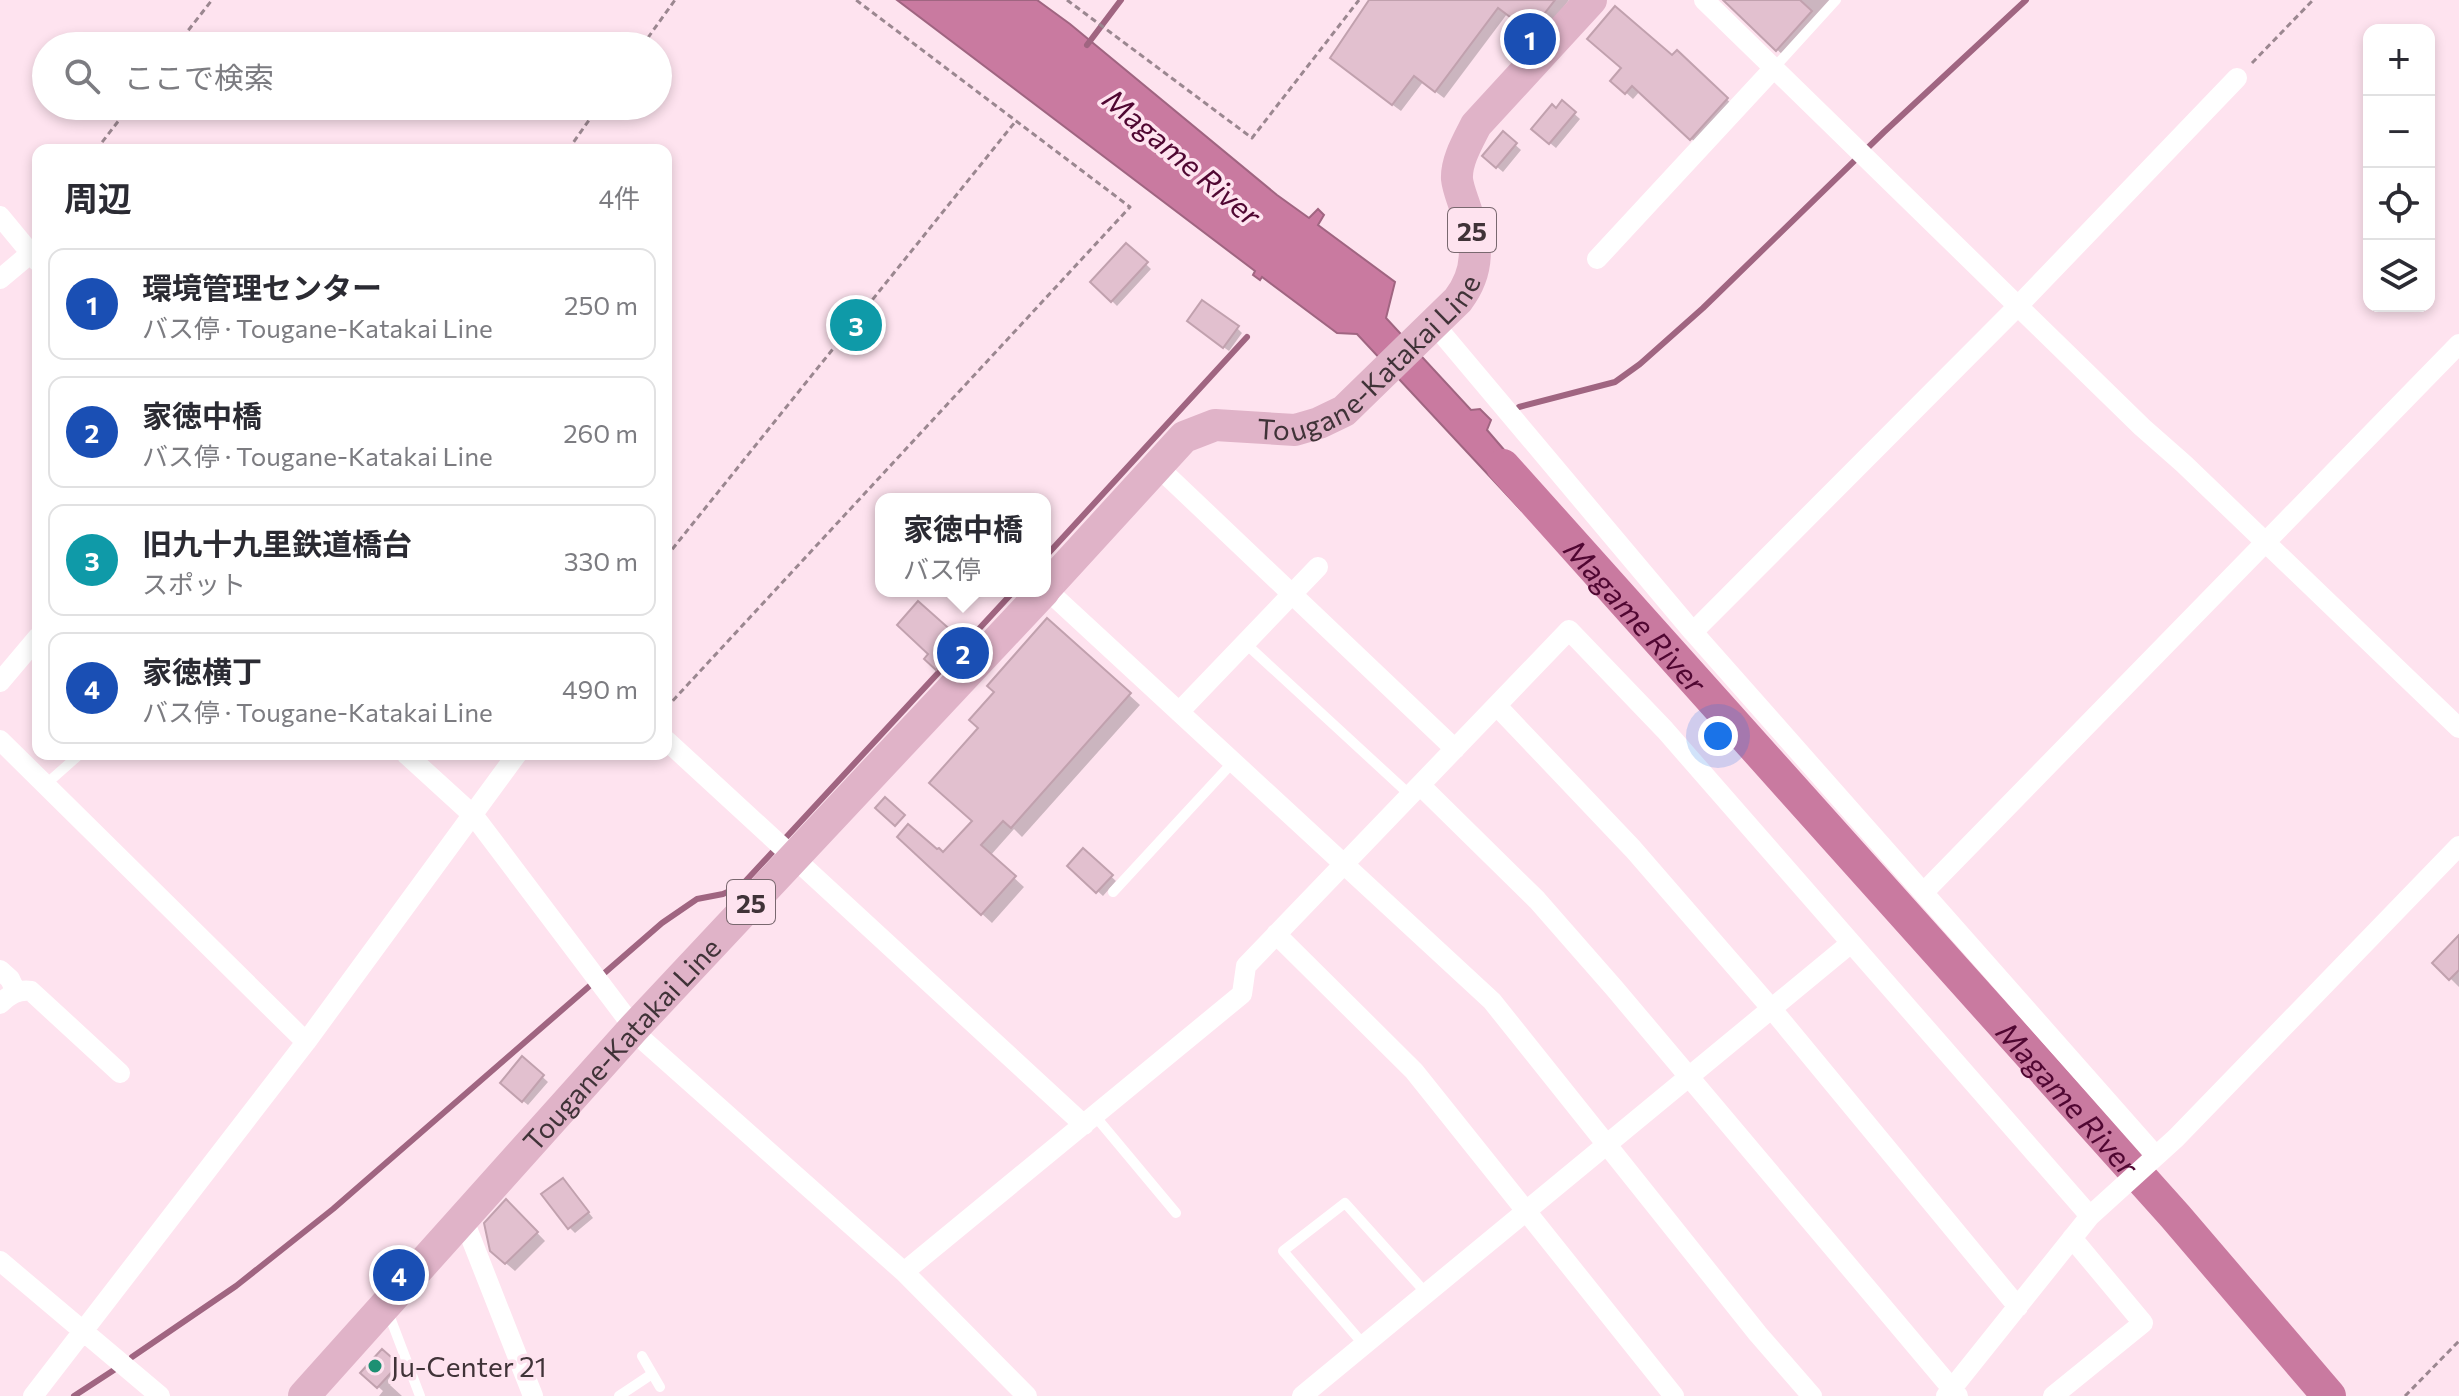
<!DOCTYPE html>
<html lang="ja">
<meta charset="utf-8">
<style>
body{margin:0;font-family:Commissioner,"Noto Sans JP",sans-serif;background:#f2f2f3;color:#2b2b33}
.controls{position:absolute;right:24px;top:24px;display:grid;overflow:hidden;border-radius:16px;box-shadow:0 4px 12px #0003}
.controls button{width:72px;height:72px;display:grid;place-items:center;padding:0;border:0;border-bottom:2px solid #e1e1e2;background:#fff;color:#2b2b33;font:40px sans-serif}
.you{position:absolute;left:1718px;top:736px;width:28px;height:28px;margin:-20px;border:6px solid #fff;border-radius:50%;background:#1a73e8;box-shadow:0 0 0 12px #1a73e833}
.badge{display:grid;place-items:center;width:52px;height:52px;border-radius:50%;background:#1d9073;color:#fff;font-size:26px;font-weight:700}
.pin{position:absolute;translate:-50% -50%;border:4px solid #fff;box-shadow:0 2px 8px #0006}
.popup{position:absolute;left:875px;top:493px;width:176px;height:104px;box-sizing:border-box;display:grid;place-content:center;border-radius:16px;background:#fff;filter:drop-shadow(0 2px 6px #0005);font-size:26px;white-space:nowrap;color:#7c7c81}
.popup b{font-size:30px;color:#2b2b33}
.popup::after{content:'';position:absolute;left:50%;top:100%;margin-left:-16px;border:16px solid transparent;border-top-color:#fff}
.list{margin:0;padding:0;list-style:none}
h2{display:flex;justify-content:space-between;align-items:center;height:104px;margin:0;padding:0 32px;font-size:34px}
h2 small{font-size:26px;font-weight:400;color:#7c7c81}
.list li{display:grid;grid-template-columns:52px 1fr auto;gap:24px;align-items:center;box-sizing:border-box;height:112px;margin:0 16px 16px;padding:0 16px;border:2px solid #e1e1e2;border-radius:16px}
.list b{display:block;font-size:30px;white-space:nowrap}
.list p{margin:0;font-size:26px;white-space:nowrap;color:#7c7c81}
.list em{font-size:26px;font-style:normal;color:#7c7c81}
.icon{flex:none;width:44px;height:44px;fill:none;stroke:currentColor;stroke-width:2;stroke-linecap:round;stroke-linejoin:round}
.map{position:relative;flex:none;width:2459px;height:1396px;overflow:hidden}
.search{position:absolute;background:#fff;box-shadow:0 4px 12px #0003;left:32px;top:32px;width:640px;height:88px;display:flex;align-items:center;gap:20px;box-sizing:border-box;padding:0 28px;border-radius:44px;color:#7c7c81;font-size:30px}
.panel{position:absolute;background:#fff;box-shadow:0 4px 12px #0003;left:32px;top:144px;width:640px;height:616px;border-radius:16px}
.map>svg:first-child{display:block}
.water{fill:#c97aa0;stroke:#a06581;stroke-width:2}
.shadow{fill:#0003}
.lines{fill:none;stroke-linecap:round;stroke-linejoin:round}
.stream{stroke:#a06581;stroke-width:6}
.river{stroke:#c97aa0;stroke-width:34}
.building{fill:#e2c0cf;stroke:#c1a1ae;stroke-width:2}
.path{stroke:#9b8790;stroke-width:3;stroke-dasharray:6 4;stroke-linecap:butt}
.service{stroke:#fff;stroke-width:10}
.minor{stroke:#fff;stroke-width:20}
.primary{stroke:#e0b3c8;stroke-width:32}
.poi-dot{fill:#1d9073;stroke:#fee3ef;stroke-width:3}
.labels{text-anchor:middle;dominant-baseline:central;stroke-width:7;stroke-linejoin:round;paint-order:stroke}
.shield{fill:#fee3ef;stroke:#79686f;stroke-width:2}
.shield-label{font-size:26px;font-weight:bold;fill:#403338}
.street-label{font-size:28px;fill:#403338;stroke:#fee3ef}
.poi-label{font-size:28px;fill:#403338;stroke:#fee3ef;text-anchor:start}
.water-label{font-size:30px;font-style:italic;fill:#500732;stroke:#fee3ef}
</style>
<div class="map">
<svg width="2459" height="1396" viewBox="0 0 2459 1396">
<rect width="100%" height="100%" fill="#fee3ef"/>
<!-- water -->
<path class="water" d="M897 0H1037L1070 24 1277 195 1309 218 1318 209 1324 215 1318 225 1395 282 1386 318 1471 410 1480 409 1491 420 1487 430 1542 494 1521 510 1357 334 1337 333 1262 277 1260 280 1253 275 1255 271Z"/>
<!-- shadow -->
<path class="shadow" d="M1372 0H1569L1539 39 1507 14 1444 98 1423 82 1401 111 1340 66Z
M1737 0H1836L1785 57 1731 6Z
M1677 53 1734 106 1698 145 1640 91 1633 99 1620 87 1623 69 1672 58Z
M1562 103 1580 119 1556 148 1539 134Z
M1503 134 1521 150 1503 172 1490 161Z
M1126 245 1151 269 1117 306 1093 282Z
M1194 326 1237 328 1242 333 1229 351Z
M1048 621 1140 705 1022 837 1014 829 990 856 1024 887 992 923 909 847 943 854 974 821 980 729 996 692Z
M961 642 969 650 945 677 926 659 930 654Z
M1083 851 1116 881 1103 896 1070 866Z
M2459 939V987L2445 973Z
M523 1059 548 1082 528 1105 507 1088Z
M567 1185 593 1218 575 1233 570 1228Z
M507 1202 545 1241 515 1271 501 1259Z
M383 1351 403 1370 390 1385 402 1396H379L383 1391 363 1373Z"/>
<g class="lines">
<!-- stream -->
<path class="stream" d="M1087 45 1121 0
M1519 407 1615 382 1640 364 1703 308 1884 132 2026 0
M1045 557 1247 337
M132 1357 236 1286 333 1209 662 923 697 899 723 894 741 886 1014 591
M74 1396 117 1368"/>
<!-- river -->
<path class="river" id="s1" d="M1503 466 2175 1216 2329 1396"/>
</g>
<!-- building -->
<path class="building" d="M1369 0H1555L1530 32 1498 8 1435 92 1414 76 1392 105 1330 58Z
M1723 0H1800L1812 11 1776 51Z
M1615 6 1672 55 1677 50 1728 98 1690 140 1632 86 1625 94 1610 81 1621 68 1587 39Z
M1562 100 1576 112 1549 144 1531 129 1552 104 1556 108Z
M1503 131 1517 143 1496 168 1482 156Z
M1126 243 1148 262 1111 302 1090 282Z
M1202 300 1239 326 1223 348 1187 321Z
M918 601 963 641 936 670 924 659 928 654 897 625Z
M1047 618 1131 693 1011 828 1003 821 981 845 1016 876 981 915 897 837 908 824 937 849 939 848 943 852 972 821 929 783 978 728 969 720 994 692 987 686Z
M885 797 905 815 895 826 875 808Z
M1083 848 1113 875 1096 893 1067 866Z
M2459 935V970L2449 980 2432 963Z
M522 1056 544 1075 522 1102 500 1083Z
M563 1178 589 1212 568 1229 541 1194Z
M506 1199 538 1232 505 1264 490 1251 484 1223Z
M382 1349 399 1364 377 1388 360 1373Z"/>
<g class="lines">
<!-- path -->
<path class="path" d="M1067 0 1252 138 1359 0
M176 46 212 0
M642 46 675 0
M2252 63 2313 0
M96 150 130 106
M568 150 599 106
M666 557 1015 122
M666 708 1130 207 856 0
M2405 1396 2459 1341"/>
<!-- service -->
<path class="service" d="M1774 68 1836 0
M1245 643 1410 795
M45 785 80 754
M1113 892 1233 762
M1095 1116 1176 1213
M388 1312 420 1396
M1364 1345 1283 1251 1345 1203 1426 1293
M642 1356 660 1387
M619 1396 652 1374"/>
<!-- minor -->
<path class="minor" d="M1704 0 2142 427 2184 464 2459 728
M0 216 38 262
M1597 259 1774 68
M0 279 31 253
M1434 324 1693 632 2156 1156
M1157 466 1455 749
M1046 589 1492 1001 1758 1334 1812 1396
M1693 632 2018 306 2237 78
M0 682 38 637
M1497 706 1633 849 1771 1008 2018 1307
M1179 712 1318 567
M0 740 306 1042
M666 740 1084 1125
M406 754 474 816 643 1040 904 1272 1027 1396
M1420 785 1537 900 1615 989 1958 1396
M1924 892 2459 344
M1276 934 1414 1071 1674 1396
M0 970 10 979 16 992
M0 1004C9 995 18 989 31 991L120 1073
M463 1218 533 1396
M0 1261 160 1396
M904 1272 1242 994 1246 966 1569 630 1665 730 2090 1216
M33 1396 306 1042 517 754
M1302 1396 1851 943
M1946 1396 2090 1216 2176 1138 2459 846
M2053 1396 2143 1323 2072 1238"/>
<!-- primary -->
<g class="primary">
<path id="s2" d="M1045 589 1184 437 1215 425 1295 430 1319 423 1344 411 1458 300C1480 271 1478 243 1466 210 1463 200 1458 189 1457 179 1456 161 1468 141 1476 125L1591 0"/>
<path id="s3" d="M304 1396 634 1028 1044 591"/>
</g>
</g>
<!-- markers -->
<circle class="poi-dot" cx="375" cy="1366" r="8"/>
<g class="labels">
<!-- shield labels -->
<g class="shield">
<rect x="1448" y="208" width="48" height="44" rx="6"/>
<rect x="727" y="880" width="48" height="44" rx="6"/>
</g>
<g class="shield-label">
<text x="1472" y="230">25</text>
<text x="751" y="902">25</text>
</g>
<!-- street labels -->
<g class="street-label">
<text stroke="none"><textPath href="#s2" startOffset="420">Tougane-Katakai Line</textPath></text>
<text stroke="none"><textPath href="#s3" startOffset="474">Tougane-Katakai Line</textPath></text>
</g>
<!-- poi labels -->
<g class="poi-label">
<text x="391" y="1366">Ju-Center 21</text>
</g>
<!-- water labels -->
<g class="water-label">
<text transform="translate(1183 156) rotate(40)">Magame River</text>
<text stroke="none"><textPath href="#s1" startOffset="200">Magame River</textPath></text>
<text stroke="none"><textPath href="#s1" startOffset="848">Magame River</textPath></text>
</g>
</g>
</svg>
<div class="controls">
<button>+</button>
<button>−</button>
<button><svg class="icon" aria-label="locate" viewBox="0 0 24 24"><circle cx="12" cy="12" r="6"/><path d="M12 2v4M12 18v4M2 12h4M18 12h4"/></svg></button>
<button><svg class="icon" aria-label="layers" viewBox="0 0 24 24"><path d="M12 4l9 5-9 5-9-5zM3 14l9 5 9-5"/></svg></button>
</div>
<div class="you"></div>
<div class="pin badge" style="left:1530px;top:39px;background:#1a4fb4">1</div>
<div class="pin badge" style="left:963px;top:653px;background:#1a4fb4">2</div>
<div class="popup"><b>家徳中橋</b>バス停</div>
<div class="pin badge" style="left:856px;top:325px;background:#0f9aa8">3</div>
<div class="pin badge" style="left:399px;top:1275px;background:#1a4fb4">4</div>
<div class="search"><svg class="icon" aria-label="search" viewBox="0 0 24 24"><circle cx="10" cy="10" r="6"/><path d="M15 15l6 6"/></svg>ここで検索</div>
<section class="panel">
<h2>周辺<small>4件</small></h2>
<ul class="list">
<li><span class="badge" style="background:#1a4fb4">1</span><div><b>環境管理センター</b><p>バス停 · Tougane-Katakai Line</p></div><em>250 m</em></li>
<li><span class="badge" style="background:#1a4fb4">2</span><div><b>家徳中橋</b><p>バス停 · Tougane-Katakai Line</p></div><em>260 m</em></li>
<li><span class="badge" style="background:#0f9aa8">3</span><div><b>旧九十九里鉄道橋台</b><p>スポット</p></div><em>330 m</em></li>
<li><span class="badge" style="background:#1a4fb4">4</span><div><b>家徳横丁</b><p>バス停 · Tougane-Katakai Line</p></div><em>490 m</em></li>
</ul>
</section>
</div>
